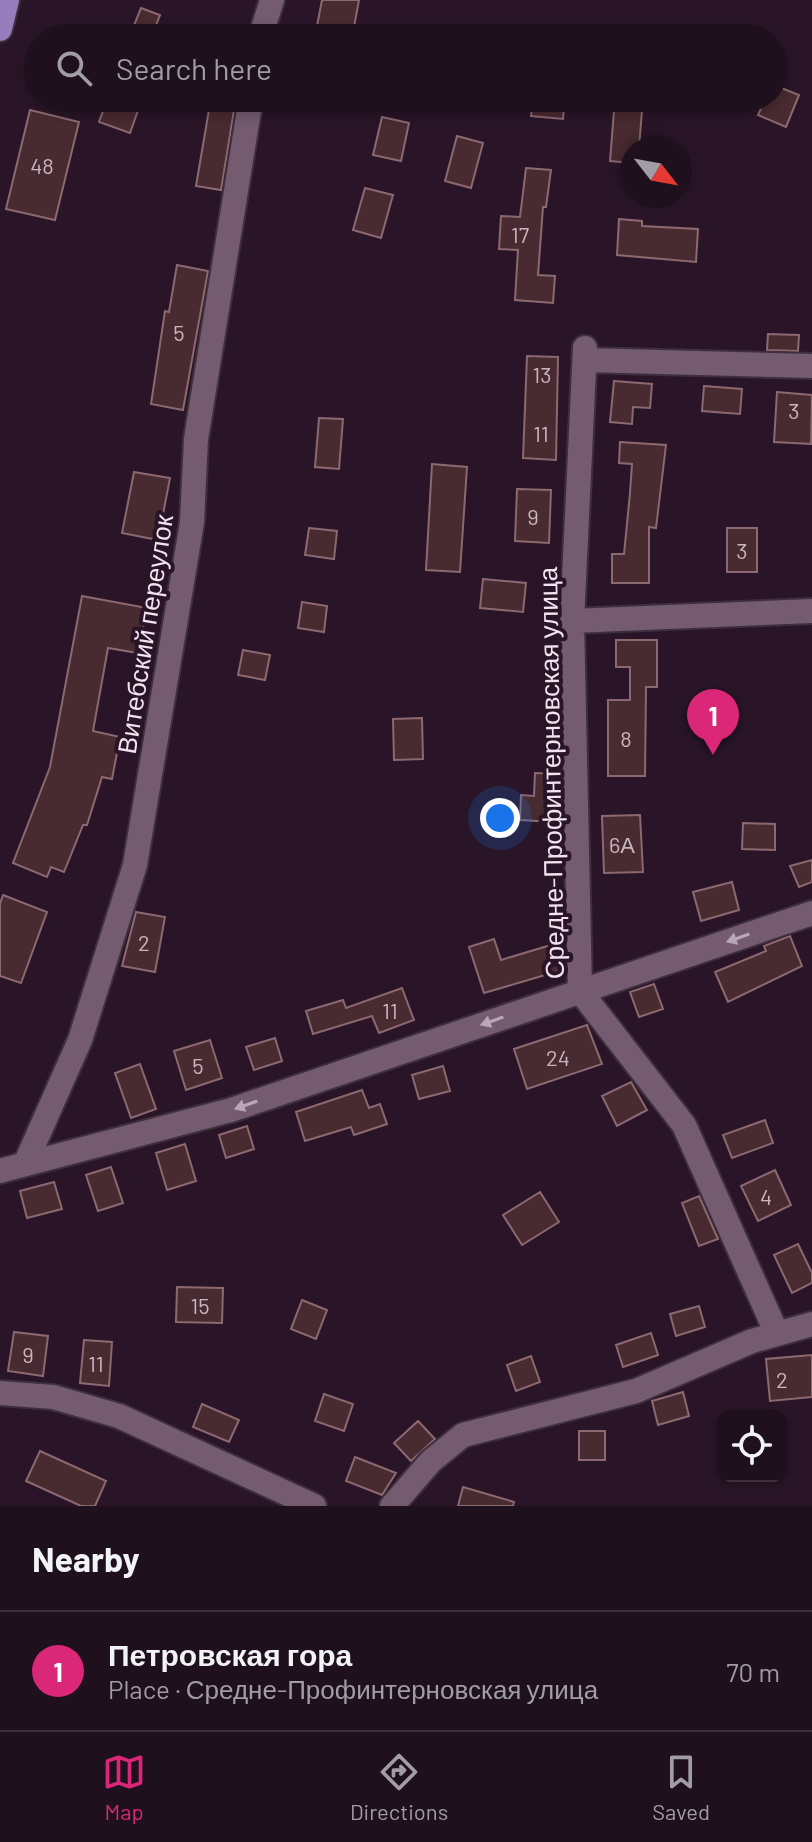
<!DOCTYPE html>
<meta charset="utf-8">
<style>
body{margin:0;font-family:Barlow,sans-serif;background:#2c1e2a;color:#f1f3f6}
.controls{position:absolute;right:24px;bottom:24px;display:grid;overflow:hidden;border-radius:16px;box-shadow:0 4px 12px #0003}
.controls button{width:72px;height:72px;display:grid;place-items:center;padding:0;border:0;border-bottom:2px solid #3c303b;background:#1f101d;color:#f1f3f6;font:40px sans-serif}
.compass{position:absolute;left:620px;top:136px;width:72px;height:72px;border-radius:50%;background:#1f101d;box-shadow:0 4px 12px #0003;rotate:121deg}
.you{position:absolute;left:500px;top:818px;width:28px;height:28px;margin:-20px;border:6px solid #fff;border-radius:50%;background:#1a73e8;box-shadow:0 0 0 12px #1a73e833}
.badge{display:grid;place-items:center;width:52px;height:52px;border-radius:50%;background:#db2777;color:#fff;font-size:26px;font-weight:700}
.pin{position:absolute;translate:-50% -66px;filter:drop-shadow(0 2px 4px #0008)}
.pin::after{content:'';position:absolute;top:42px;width:28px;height:24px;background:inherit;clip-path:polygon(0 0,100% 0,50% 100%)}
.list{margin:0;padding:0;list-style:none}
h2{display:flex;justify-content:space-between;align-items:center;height:104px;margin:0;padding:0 32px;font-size:34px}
h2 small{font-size:26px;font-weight:400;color:#a19da4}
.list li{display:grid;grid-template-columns:52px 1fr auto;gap:24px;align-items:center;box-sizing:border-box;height:120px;padding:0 32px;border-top:2px solid #3c303b}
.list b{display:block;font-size:30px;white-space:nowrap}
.list p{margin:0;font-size:26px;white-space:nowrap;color:#a19da4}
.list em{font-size:26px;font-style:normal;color:#a19da4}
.icon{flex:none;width:44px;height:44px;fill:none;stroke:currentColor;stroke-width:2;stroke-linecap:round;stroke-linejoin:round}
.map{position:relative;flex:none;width:812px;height:1506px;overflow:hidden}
.search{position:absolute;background:#1f101d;box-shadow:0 4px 12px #0003;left:24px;right:24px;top:24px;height:88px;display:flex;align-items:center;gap:20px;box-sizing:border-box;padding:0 28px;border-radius:44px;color:#a19da4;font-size:30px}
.sheet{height:224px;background:#1f101d}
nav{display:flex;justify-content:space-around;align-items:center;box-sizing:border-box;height:112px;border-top:2px solid #3c303b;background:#1f101d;font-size:22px;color:#a19da4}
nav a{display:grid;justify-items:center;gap:4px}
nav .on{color:#db2777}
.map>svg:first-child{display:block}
.building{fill:#482a31;stroke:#8c6970;stroke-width:2}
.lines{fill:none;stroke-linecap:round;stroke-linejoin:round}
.minor-casing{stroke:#3e2f3d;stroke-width:28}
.major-casing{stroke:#3e2f3d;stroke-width:28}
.minor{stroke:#745b70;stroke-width:24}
.major{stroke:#977dbc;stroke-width:24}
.oneway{fill:#b9a6b6}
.labels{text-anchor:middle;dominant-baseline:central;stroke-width:8;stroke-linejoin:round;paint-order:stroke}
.number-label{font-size:22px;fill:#c8b5c0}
.street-label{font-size:26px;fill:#f2e3ef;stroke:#291527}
</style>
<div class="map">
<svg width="812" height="1506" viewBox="0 0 812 1506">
<rect width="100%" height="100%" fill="#291527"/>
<!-- building -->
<path class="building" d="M322 0H359L352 38 315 36Z
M141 8 160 15 151 38H129Z
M774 85 799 95 786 127 758 115 766 98H774Z
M108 98H122L140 105 130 133 99 122Z
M211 98H236L221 190 196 186Z
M533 98H565L563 119 531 116Z
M615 98H643L639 148H632V163L610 161Z
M30 110 79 122 55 220 6 209Z
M382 117 409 123 401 161 373 155Z
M457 136 483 143 471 188 445 181Z
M526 168 551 170 546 207H543L538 275 555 276 553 303 515 300 518 250 499 249 501 216 520 217Z
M365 188 393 195 381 238 353 230Z
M619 219 642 221V226L698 229 696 262 617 255Z
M177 265 208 271 183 410 151 404 165 311 169 312Z
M768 334 799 335 798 351 767 350Z
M527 356 558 357 556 460 523 458Z
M614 381 652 384 650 408 633 407 632 424 610 422Z
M704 386 742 389 740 414 702 411Z
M777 392 812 395 811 444 774 442Z
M319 418 343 419 339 469 315 467Z
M620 442 666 445 656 528 649 527V583H612V554H624L630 493 632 464 619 463Z
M432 464 467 467 460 572 426 570Z
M134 472 170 478 158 540 122 533Z
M517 489 551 490 549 543 515 541Z
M309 528 337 531 334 559 305 555Z
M727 528H757V572H727Z
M483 579 526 583 523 612 480 608Z
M82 596 147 608 138 653 108 648 93 731 120 737 112 779 102 777 87 825H83L64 872 51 867 47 877 13 863 50 767Z
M302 602 327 606 324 632 298 628Z
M616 640H657V687H646L645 776H608V700H630V667H616Z
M243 650 270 655 265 680 238 675Z
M422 718 423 759 394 760 393 719Z
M535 773 556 774 553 822 520 820 521 795 534 796Z
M640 815 643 872 604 873 602 816Z
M743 823 775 824V850L742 849Z
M812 860V882L799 887 790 866Z
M732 882 739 910 701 921 693 892Z
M3 895 47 912 21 983 0 976V904Z
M136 912 165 917 155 972 122 966Z
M790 936 802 966 728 1002 715 972 766 951 764 946Z
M494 939 501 960 554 944 562 970 484 993 469 947Z
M654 984 663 1009 639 1017 630 992Z
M402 988 414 1020 379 1033 372 1016 313 1034 306 1011 343 1000 346 1008Z
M587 1025 602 1064 527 1089 514 1049Z
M275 1038 282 1061 254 1070 246 1047Z
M210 1040 222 1078 186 1090 174 1051Z
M140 1064 156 1109 131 1118 115 1073Z
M443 1066 450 1091 419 1099 412 1075Z
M631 1082 647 1110 617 1126 602 1096Z
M362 1090 369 1108 380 1104 387 1124 354 1135 351 1127 305 1141 296 1112Z
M765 1120 773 1143 732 1158 723 1135Z
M247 1126 254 1149 226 1158 219 1135Z
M185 1144 196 1181 167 1190 156 1153Z
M111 1167 123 1203 98 1211 86 1175Z
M775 1170 791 1205 758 1221 741 1186Z
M54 1182 62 1209 27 1218 20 1191Z
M540 1192 559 1222 522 1245 503 1215Z
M699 1196 718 1239 699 1246 682 1203Z
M798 1244 812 1273V1283L792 1293 774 1255Z
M177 1287 223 1288 222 1323 176 1322Z
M302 1300 327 1310 316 1339 291 1329Z
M699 1306 705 1327 676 1336 670 1314Z
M14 1332 48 1336 43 1376 8 1371Z
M651 1333 658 1355 623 1367 616 1345Z
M84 1340 112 1342 109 1386 80 1383Z
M812 1355V1397L770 1401 766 1359Z
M531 1356 540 1382 516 1391 507 1365Z
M683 1392 689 1416 658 1425 652 1401Z
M324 1394 353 1404 344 1431 315 1421Z
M202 1404 239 1420 229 1442 193 1427Z
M418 1421 435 1439 411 1461 394 1443Z
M579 1431H605V1460H579Z
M40 1451 106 1481 95 1506H81L26 1481Z
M355 1457 396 1473 382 1495 346 1481Z
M463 1487 514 1502 513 1506H458Z"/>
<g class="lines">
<!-- minor casing -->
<g class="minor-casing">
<path id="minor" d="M260 38 272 0
M585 348 572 621 580 991 684 1125 777 1334
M585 360 812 366
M572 621 812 611
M26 1162 80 1040 135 865 192 522 196 439 251 98
M0 1171 231 1110 812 913
M0 1393 53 1397 119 1416 314 1506
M392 1506 431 1461 463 1435 636 1391 752 1341 812 1324"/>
</g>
<!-- major casing -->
<g class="major-casing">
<path id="major" d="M0 29 7 0"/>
</g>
<!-- minor -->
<use href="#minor" class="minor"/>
<!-- major -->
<use href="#major" class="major"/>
</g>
<!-- one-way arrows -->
<defs><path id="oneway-solid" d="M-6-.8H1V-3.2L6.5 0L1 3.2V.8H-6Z" transform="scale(2)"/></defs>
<g class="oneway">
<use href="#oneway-solid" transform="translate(738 938) rotate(161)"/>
<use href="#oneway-solid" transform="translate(492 1021) rotate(161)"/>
<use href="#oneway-solid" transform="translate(246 1105) rotate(161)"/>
</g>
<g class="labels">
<!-- number labels -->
<g class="number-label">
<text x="42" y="165">48</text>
<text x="520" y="234">17</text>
<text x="179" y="332">5</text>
<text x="542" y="374">13</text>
<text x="794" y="410">3</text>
<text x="541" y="433">11</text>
<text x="533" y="516">9</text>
<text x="742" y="550">3</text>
<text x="626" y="738">8</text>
<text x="622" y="844">6А</text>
<text x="144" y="942">2</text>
<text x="390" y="1010">11</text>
<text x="558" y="1057">24</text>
<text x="198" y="1065">5</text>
<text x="766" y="1196">4</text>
<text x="200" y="1305">15</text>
<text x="28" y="1354">9</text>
<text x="96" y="1363">11</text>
<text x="782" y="1379">2</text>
</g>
<!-- street labels -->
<g class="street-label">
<text transform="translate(144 634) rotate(-81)">Витебский переулок</text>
<text transform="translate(550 773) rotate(-91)">Средне-Профинтерновская улица</text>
</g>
</g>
</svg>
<div class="controls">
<button><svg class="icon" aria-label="locate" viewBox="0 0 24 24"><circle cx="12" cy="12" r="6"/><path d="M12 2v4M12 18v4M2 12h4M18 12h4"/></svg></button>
</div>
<svg class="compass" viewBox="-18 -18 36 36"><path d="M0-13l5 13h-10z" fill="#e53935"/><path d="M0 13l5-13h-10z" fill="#a19da4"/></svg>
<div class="you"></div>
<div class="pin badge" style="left:713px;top:755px">1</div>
<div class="search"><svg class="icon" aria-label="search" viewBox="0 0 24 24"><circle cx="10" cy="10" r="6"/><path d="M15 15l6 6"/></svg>Search here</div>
</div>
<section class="sheet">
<h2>Nearby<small></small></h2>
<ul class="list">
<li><span class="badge">1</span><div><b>Петровская гора</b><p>Place · Средне-Профинтерновская улица</p></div><em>70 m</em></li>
</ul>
</section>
<nav>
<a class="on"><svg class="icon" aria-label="map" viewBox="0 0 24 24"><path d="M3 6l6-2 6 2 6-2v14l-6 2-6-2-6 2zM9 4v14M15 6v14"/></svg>Map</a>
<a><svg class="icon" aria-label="directions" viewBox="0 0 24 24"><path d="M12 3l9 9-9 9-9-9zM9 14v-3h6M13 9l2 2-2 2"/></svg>Directions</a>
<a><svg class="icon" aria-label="saved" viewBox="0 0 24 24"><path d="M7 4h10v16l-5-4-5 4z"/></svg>Saved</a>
</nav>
